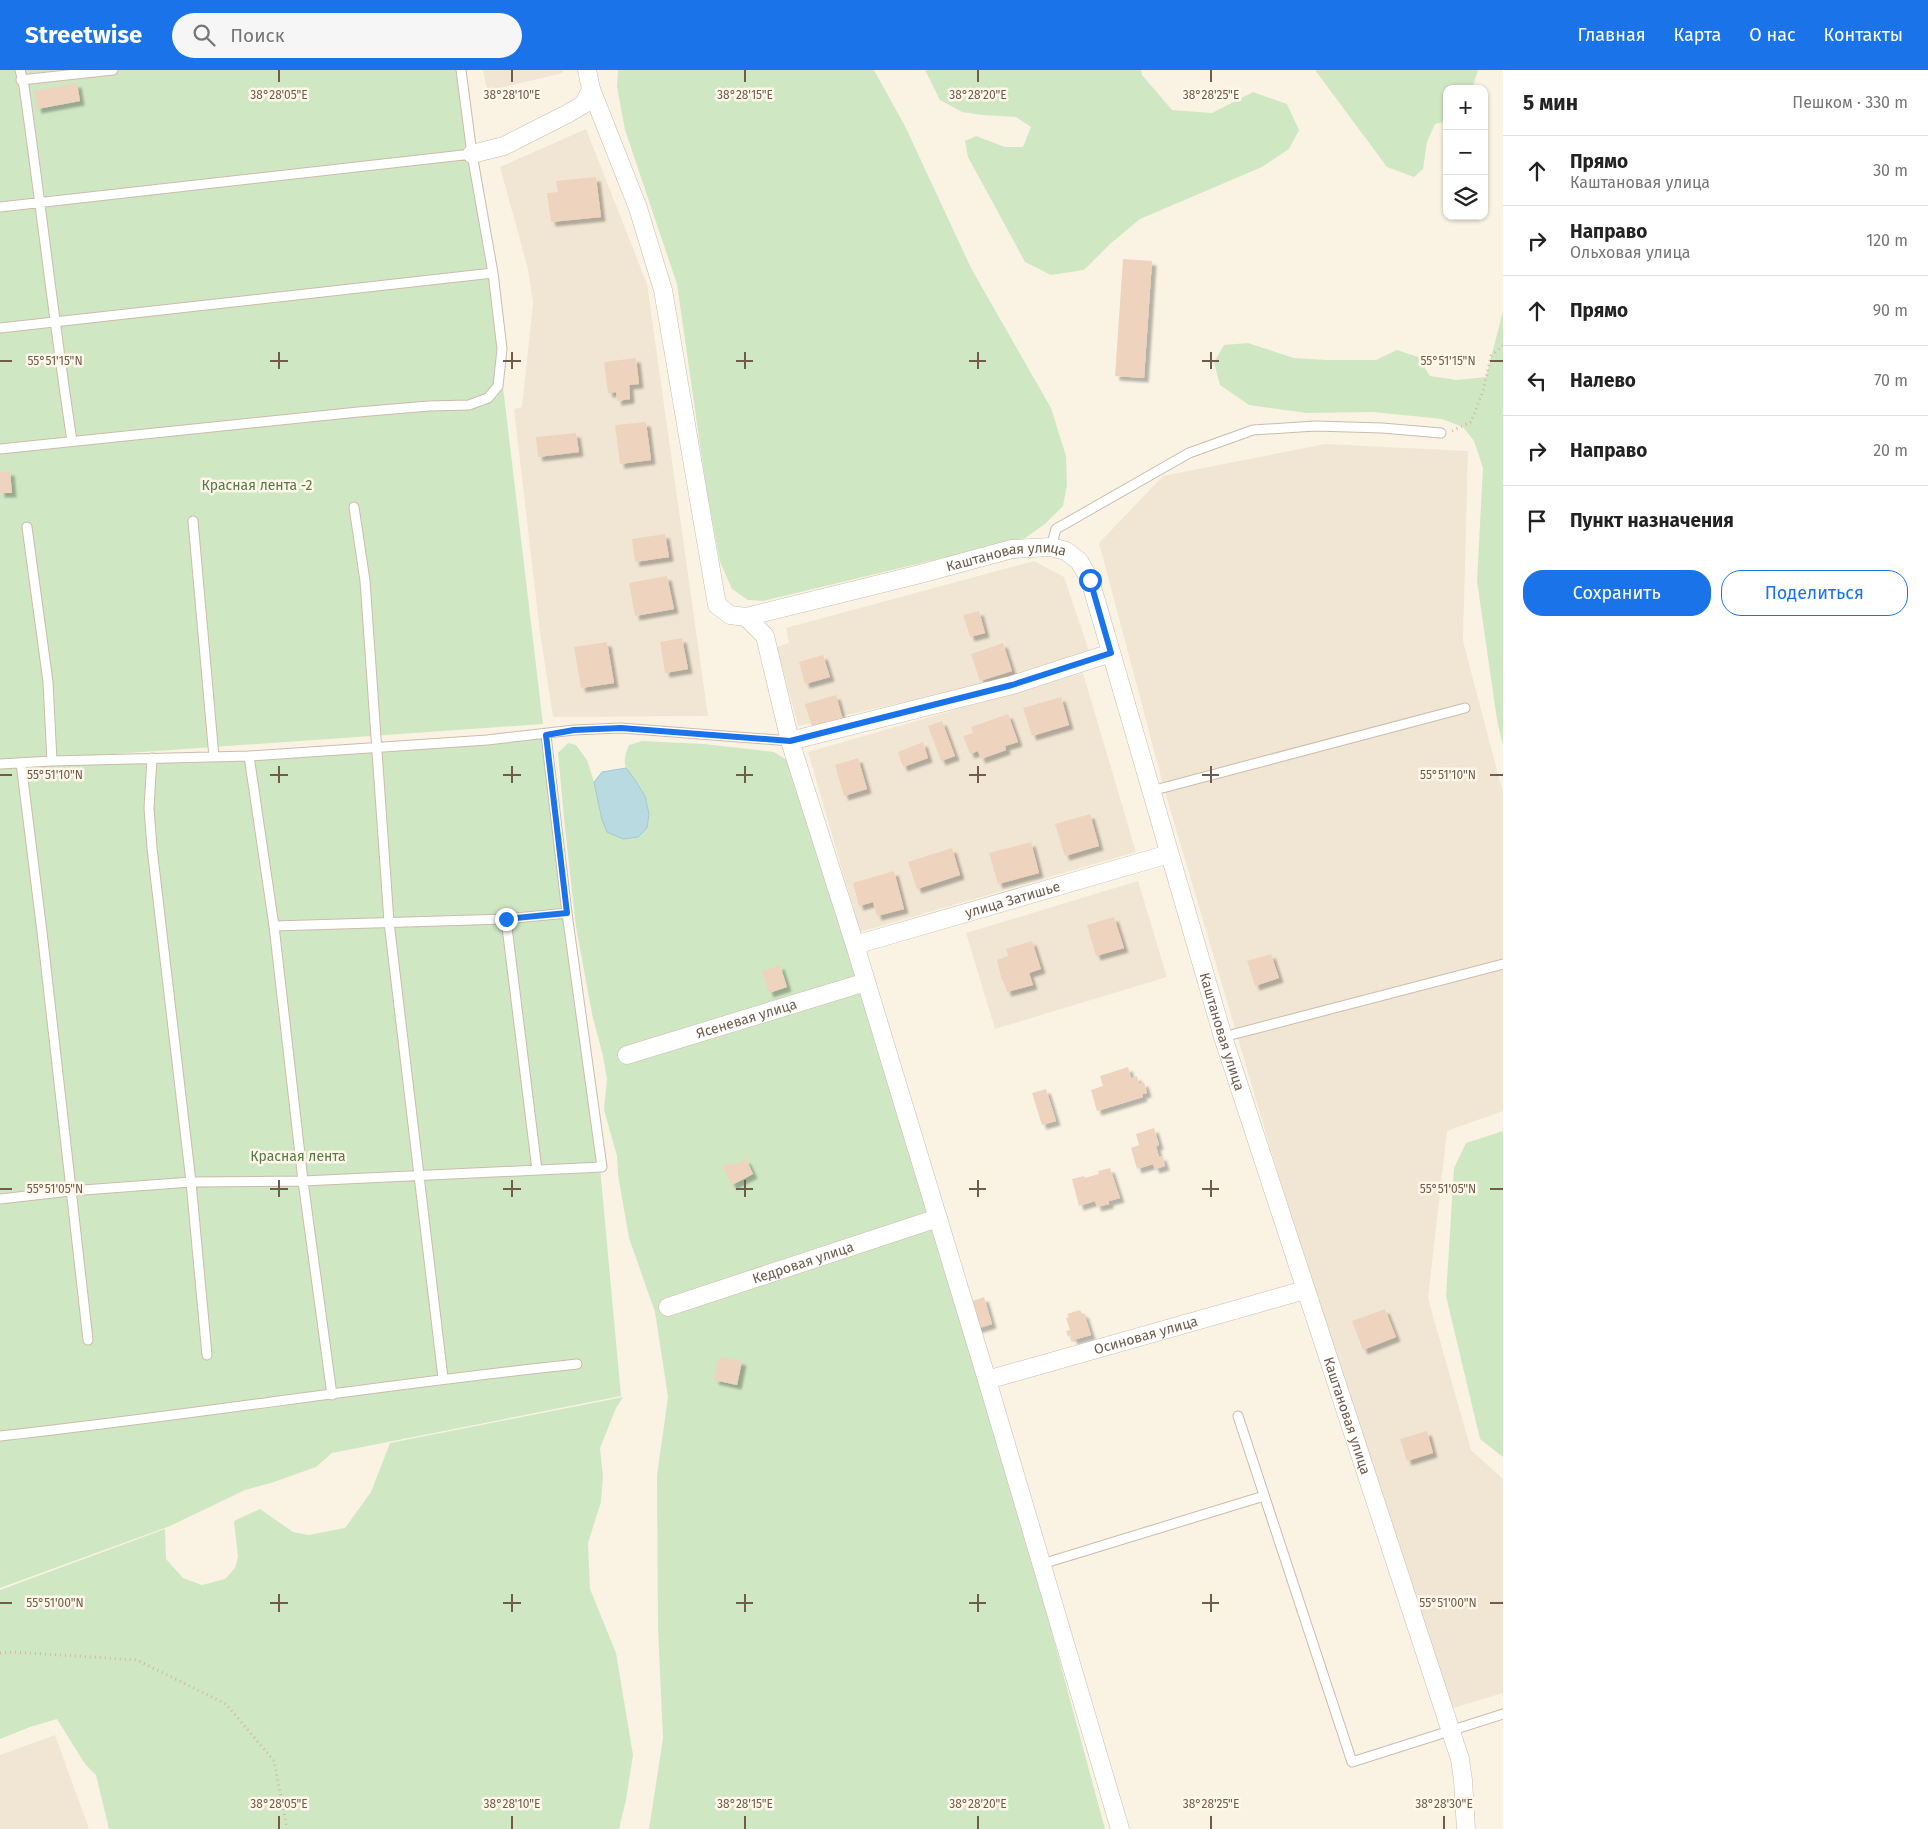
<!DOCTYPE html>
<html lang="ru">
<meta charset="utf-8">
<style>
body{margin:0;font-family:"Fira Sans",sans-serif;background:#f6f6f6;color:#222}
.controls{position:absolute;right:15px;top:15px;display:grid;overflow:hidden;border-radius:10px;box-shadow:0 1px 4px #0004}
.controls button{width:45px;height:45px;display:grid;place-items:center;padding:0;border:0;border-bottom:1px solid #e0e0e0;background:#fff;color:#222;font:25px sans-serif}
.stop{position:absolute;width:15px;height:15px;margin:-11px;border:4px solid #1a73e8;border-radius:50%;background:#fff}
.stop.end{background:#1a73e8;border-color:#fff;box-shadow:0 1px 5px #0008}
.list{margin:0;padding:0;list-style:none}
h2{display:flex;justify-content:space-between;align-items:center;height:65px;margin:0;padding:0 20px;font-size:21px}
h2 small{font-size:16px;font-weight:400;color:#767676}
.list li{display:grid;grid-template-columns:32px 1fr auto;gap:15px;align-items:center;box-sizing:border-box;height:70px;padding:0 20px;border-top:1px solid #e0e0e0}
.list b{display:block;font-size:19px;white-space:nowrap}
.list p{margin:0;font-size:16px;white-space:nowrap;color:#767676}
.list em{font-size:16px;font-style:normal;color:#767676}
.actions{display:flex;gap:10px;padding:15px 20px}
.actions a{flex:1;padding:11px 0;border:1px solid #1a73e8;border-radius:20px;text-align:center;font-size:18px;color:#1a73e8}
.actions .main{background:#1a73e8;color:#fff}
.icon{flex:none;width:28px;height:28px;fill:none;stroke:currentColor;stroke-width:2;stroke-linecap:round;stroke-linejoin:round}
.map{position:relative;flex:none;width:1503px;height:1759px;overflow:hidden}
header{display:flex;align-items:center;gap:30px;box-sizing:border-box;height:70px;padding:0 25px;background:#1a73e8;color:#fff}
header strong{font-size:24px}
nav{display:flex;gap:28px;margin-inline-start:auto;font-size:18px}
.search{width:350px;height:45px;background:#f6f6f6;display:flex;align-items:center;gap:12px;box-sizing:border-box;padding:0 18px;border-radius:28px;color:#767676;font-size:19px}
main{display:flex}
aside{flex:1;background:#fff}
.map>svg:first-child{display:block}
.residential{fill:#f1e6d3}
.green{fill:#d0e7c4}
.water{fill:#badae2;stroke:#a1c8d3}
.building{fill:#eed4be;filter:url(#shadow)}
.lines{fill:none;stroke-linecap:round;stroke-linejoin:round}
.lane-casing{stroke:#cbbcac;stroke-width:11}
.street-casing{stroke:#cbbcac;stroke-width:19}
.path{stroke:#d2b8a1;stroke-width:3;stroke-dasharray:1 4;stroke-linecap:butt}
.lane{stroke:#fff;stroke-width:9}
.street{stroke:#fff;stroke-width:18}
.route{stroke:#1a73e8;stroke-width:6}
.ticks{fill:none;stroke:#715c4c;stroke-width:2}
.labels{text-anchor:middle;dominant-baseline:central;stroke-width:5;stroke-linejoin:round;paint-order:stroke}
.park-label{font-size:14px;fill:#547b48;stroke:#fef7ea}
.street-label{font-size:14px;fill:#715c4c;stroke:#fef7ea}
.ticks-label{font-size:12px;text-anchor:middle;fill:#715c4c;stroke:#fef7ea;stroke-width:5;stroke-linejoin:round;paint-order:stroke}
</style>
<header>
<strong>Streetwise</strong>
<div class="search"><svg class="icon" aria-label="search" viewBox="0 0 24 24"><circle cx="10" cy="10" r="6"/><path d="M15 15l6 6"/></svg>Поиск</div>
<nav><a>Главная</a><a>Карта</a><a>О нас</a><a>Контакты</a></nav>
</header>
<main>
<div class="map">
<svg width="1503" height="1759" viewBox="0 0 1503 1759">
<defs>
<filter id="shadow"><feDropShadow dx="4.5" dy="4.5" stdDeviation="1" flood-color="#0004"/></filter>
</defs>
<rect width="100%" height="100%" fill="#faf3e4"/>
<!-- residential -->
<path class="residential" d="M483 0H563V3L487 21Z
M586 59 647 214 708 646 553 647 540 563 514 339 522 337 533 233 528 199 500 97Z
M1325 374 1468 381 1463 571 1503 723V1041L1447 1061 1428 1228 1471 1380 1503 1409V1623L1450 1639 1291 1148 1165 722 1099 473 1163 406Z
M1034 491 1064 507 1089 581 980 615 798 656 777 577 789 573 786 558Z
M1083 603 1136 782 860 862 808 682Z
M1138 811 1167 907 995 959 966 863Z
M55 1665 89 1759H0V1685Z"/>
<!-- green -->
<path class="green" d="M0 0H461L493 203 501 300 543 654 0 692Z
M618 0H874L905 56 971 198 1051 338 1066 386 1067 415 1063 436 1045 454 1025 468 763 531 748 530 732 519 720 492 706 417 677 214 625 60 617 17Z
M925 0H1141L1142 5 1172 40 1212 43 1253 22 1287 34 1299 60 1289 79 1262 97 1140 149 1110 174 1084 200 1051 205 1025 192 968 87 965 71 976 66 1005 77H1023L1031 57 1016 47 982 45 962 42 940 30Z
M1315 0H1478L1472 19H1447V51L1435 54 1427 72 1423 99 1414 107 1387 97Z
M1503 241V676L1497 650 1477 511 1483 398 1474 371 1463 357 1442 349 1373 342 1307 343 1249 335 1220 315 1214 292 1224 275 1248 273 1294 288 1328 290H1376L1397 280 1418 287 1430 306 1457 310 1486 307Z
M544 665 600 1097 621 1326 332 1383 316 1397 271 1413 245 1420 170 1456 0 1518V698L138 692Z
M642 671 704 674 774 682 790 692 868 936 1031 1485 1105 1759H649L663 1668 658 1559 657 1405 668 1327 655 1242 629 1168 618 1105 617 1086 604 1040 607 1009 603 986 592 944 576 857 565 758 558 683 568 673 576 675 587 690 594 712 602 750 623 769C628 768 634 768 638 766 658 754 646 724 636 710 633 706 628 702 626 698 623 690 626 682 629 675Z
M1503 1061V1387L1480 1369 1446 1226 1454 1098 1466 1073Z
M623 1327 616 1338 600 1378 603 1406 601 1432 588 1473 590 1519 616 1583 633 1685 626 1730 619 1759H109L96 1705 85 1694 57 1649 30 1657 0 1669V1520L165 1459 166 1489 183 1508 202 1515 225 1509 235 1498 238 1487 234 1451 260 1439 293 1462 309 1465 345 1458 371 1422 390 1373Z"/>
<!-- water -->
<path class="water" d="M626 698 636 711 645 726 649 744 647 758 638 767 623 769 607 762 602 750 594 712 602 702Z"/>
<!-- building -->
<path class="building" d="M77 13 80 31 37 39 34 21Z
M596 107 601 147 551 152 547 123 558 122 556 111Z
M1123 189 1152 191 1144 308 1115 306Z
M636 288 639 314 629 315 630 329 617 331 616 322 608 323 604 292Z
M646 352 651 390 620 394 615 355Z
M576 363 579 382 538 387 536 367Z
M10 401 12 423H0V402Z
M665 464 669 487 635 492 632 469Z
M667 506 674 539 635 546 629 513Z
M979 541 985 563 970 567 963 545Z
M682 568 688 599 665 603 660 572Z
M607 572 614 613 581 618 574 577Z
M1003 573 1012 601 980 611 971 584Z
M823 585 830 607 805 614 799 592Z
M836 625 843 650 813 659 805 634Z
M1061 627 1069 655 1032 666 1023 638Z
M1008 644 1018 672 1005 676 1006 680 981 689 978 681 970 684 963 666 973 663 971 657Z
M942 651 955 686 941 691 928 656Z
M923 672 928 688 903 697 898 682Z
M858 688 867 719 844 726 835 695Z
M1090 744 1099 776 1065 786 1055 754Z
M1031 772 1039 803 998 814 989 783Z
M952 778 960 805 917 819 908 792Z
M894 801 904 839 877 846 873 832 859 836 853 813Z
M1114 847 1124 878 1096 886 1087 855Z
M1032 871 1041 899 1029 903 1033 915 1007 922 1003 910 1002 911 997 890 1008 886 1006 879Z
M1271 884 1279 908 1255 916 1247 891Z
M780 895 787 917 769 923 762 901Z
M1128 997 1131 1008 1137 1006 1139 1014 1144 1012 1147 1023 1142 1024 1143 1027 1097 1041 1091 1020 1103 1016 1100 1006Z
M1046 1019 1056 1051 1042 1055 1032 1023Z
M1154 1058 1159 1075 1156 1076 1159 1087 1162 1086 1165 1096 1155 1099 1153 1094 1137 1099 1131 1078 1139 1075 1136 1064Z
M746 1089 753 1104 732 1115 722 1096 732 1092 734 1095Z
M1110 1098 1120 1128 1109 1131V1134L1097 1137 1095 1131 1079 1136 1072 1109 1084 1106 1085 1108 1099 1104 1098 1101Z
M984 1227 992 1254 973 1260 966 1237 974 1234 973 1231Z
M1385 1239 1396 1267 1363 1280 1352 1251Z
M1080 1240 1082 1244 1084 1243 1091 1265 1073 1270 1071 1265 1068 1267 1066 1261 1070 1260 1066 1248 1069 1247 1067 1244Z
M719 1287 742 1291 737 1315 714 1310Z
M1427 1361 1433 1383 1407 1391 1400 1369Z"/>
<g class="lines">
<!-- lane casing -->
<g class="lane-casing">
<path id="lane" d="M20 0 24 16C41 135 54 253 72 371
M21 10 113 0
M0 137 472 84
M0 258 493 203
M0 379 358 342 429 336 469 335 488 328 498 316 502 279 493 203 472 84 461 0
M354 437 365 511 389 852 443 1308
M193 451 214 687
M27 457 48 612 52 691
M1051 477 1056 459 1189 383 1253 360 1315 356 1382 358 1441 363
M249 686 274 856 303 1111 332 1325
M152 688 149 738 152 778 191 1112 207 1285
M21 693 42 862 88 1270
M0 694 52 691 249 686 487 670 574 660 621 658 790 671
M1151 721 1465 638
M506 849 537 1100
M274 856 506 849 567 843
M1223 967 1503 894
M0 1129 70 1121 191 1112 303 1111 602 1097 567 843 546 665
M1238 1346 1352 1692 1503 1644
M0 1366C193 1345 384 1314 577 1294
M1042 1494 1264 1426"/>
</g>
<!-- street casing -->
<g class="street-casing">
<g id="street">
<path d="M587 0 591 19 638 138 663 220 717 535 730 545 746 547 765 566 790 671 855 875 987 1310 1120 1759"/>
<path d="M472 84 504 76 567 44 584 34 591 19"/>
<path id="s1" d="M746 547 916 505 1012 479 1051 477 1066 481 1079 491 1090 510 1223 967 1460 1689 1463 1710 1466 1759"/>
<path d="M790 671 1012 615 1111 583"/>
<path id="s2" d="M855 875 1169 784"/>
<path id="s3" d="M627 985 866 912"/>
<path id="s4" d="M668 1237 938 1148"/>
<path id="s5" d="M987 1310 1305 1220"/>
</g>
</g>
<!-- path -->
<path class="path" d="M1452 361 1471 352 1483 321 1491 286 1503 275
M0 1583 13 1582 137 1590 226 1634 274 1691 287 1759"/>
<!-- lane -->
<use href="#lane" class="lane"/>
<!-- street -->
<use href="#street" class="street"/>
</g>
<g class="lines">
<!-- route -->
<path class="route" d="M506 849 567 843 546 665 574 660 621 658 790 671 1012 615 1111 583 1090 510"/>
</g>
<!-- ticks -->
<path class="ticks" d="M279 0V12M512 0V12M745 0V12M978 0V12M1211 0V12M279 282V299M512 282V299M745 282V299M978 282V299M1211 282V299M0 291H12M270 291H288M503 291H521M736 291H753M969 291H986M1202 291H1219M1490 291H1503M279 696V713M512 696V713M745 696V713M978 696V713M1211 696V713M0 705H12M270 705H288M503 705H521M736 705H753M969 705H986M1202 705H1219M1490 705H1503M279 1110V1127M512 1110V1127M745 1110V1127M978 1110V1127M1211 1110V1127M0 1119H12M270 1119H288M503 1119H521M736 1119H753M969 1119H986M1202 1119H1219M1490 1119H1503M279 1524V1542M512 1524V1542M745 1524V1542M978 1524V1542M1211 1524V1542M0 1533H12M270 1533H288M503 1533H521M736 1533H753M969 1533H986M1202 1533H1219M1490 1533H1503M279 1746V1759M512 1746V1759M745 1746V1759M978 1746V1759M1211 1746V1759M1444 1746V1759"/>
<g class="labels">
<!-- park labels -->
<g class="park-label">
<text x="257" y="415">Красная лента -2</text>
<text x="298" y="1086">Красная лента</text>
</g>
<!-- street labels -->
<g class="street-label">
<text stroke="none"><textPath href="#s1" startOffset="268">Каштановая улица</textPath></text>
<text stroke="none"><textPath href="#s2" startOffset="164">улица Затишье</textPath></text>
<text stroke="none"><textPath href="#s3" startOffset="125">Ясеневая улица</textPath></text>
<text stroke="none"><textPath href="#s1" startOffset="838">Каштановая улица</textPath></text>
<text stroke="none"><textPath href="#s4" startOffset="142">Кедровая улица</textPath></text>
<text stroke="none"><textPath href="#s5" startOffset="165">Осиновая улица</textPath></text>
<text stroke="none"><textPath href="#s1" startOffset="1242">Каштановая улица</textPath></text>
</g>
</g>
<g class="ticks-label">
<text x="279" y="29">38°28'05"E</text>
<text x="512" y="29">38°28'10"E</text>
<text x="745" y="29">38°28'15"E</text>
<text x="978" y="29">38°28'20"E</text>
<text x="1211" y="29">38°28'25"E</text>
<text x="55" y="295">55°51'15"N</text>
<text x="1448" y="295">55°51'15"N</text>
<text x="55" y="709">55°51'10"N</text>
<text x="1448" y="709">55°51'10"N</text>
<text x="55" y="1123">55°51'05"N</text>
<text x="1448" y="1123">55°51'05"N</text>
<text x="55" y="1537">55°51'00"N</text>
<text x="1448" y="1537">55°51'00"N</text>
<text x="279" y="1738">38°28'05"E</text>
<text x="512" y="1738">38°28'10"E</text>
<text x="745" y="1738">38°28'15"E</text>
<text x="978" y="1738">38°28'20"E</text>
<text x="1211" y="1738">38°28'25"E</text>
<text x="1444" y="1738">38°28'30"E</text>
</g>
</svg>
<div class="controls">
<button>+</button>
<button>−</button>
<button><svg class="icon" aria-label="layers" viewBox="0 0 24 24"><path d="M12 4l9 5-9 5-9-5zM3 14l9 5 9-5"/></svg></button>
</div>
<div class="stop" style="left:1090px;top:510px"></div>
<div class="stop end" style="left:506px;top:849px"></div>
</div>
<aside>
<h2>5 мин<small>Пешком · 330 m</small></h2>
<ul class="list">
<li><svg class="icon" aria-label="ahead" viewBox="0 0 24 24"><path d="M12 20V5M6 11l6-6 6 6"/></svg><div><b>Прямо</b><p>Каштановая улица</p></div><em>30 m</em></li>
<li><svg class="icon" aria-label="right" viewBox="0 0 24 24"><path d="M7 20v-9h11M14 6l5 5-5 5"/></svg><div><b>Направо</b><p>Ольховая улица</p></div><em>120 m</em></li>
<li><svg class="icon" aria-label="ahead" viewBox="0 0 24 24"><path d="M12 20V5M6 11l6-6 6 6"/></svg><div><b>Прямо</b></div><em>90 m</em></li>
<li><svg class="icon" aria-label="left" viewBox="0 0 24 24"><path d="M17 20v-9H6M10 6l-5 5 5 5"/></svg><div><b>Налево</b></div><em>70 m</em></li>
<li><svg class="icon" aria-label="right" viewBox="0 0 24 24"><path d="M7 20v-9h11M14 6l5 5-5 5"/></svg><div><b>Направо</b></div><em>20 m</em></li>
<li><svg class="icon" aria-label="arrive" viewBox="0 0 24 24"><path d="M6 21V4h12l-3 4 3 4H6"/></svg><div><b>Пункт назначения</b></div></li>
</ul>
<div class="actions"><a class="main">Сохранить</a><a>Поделиться</a></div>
</aside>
</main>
